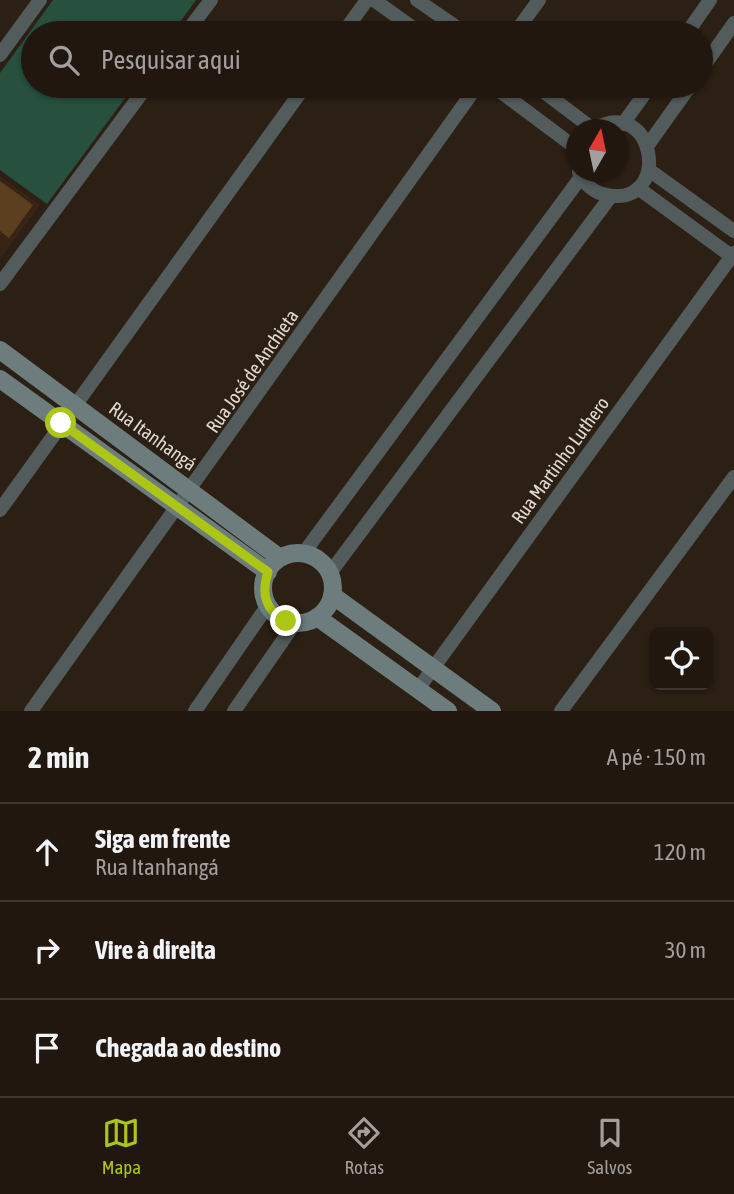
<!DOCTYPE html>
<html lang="pt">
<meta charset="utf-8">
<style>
body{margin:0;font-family:"Asap Condensed",sans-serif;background:#292018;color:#f1f3f6}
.controls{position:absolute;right:21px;bottom:21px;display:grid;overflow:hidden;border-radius:10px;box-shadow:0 2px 5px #0004}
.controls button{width:63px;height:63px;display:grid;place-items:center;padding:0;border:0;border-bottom:2px solid #3e362f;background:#21170f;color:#f1f3f6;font:35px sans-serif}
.compass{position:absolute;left:566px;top:119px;width:63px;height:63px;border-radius:50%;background:#21170f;box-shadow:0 2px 5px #0004;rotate:9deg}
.stop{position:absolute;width:21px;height:21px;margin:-16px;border:5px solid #abc614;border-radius:50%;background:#fff}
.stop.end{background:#abc614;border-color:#fff;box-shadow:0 2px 7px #0008}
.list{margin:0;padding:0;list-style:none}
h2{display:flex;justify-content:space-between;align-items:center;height:91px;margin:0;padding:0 28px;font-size:30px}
h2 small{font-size:23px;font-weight:400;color:#a29f9e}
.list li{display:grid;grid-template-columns:46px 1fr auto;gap:21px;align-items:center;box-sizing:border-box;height:98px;padding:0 28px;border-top:2px solid #3e362f}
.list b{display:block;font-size:26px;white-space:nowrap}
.list p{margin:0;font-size:23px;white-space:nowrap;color:#a29f9e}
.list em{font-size:23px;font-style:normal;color:#a29f9e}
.icon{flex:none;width:38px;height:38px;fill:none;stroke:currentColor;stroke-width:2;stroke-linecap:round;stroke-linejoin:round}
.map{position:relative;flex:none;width:734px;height:711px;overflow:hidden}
.search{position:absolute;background:#21170f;box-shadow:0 2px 5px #0004;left:21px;right:21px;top:21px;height:77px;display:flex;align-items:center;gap:18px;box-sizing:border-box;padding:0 24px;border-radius:38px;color:#a29f9e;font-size:26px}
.sheet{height:385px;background:#21170f}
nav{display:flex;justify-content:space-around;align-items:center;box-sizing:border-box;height:98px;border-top:2px solid #3e362f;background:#21170f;font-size:19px;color:#a29f9e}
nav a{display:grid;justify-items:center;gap:4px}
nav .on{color:#abc614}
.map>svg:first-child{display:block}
.built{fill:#372415}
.green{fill:#27503e}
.building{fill:#5b3f1f}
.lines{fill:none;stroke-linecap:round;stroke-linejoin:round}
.street{stroke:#525c5c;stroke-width:14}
.secondary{stroke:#6d7d7d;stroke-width:18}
.route{stroke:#abc614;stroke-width:9}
.labels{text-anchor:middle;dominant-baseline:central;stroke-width:5;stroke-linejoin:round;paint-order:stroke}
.street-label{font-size:19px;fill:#e2d9d2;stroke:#2c1f14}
</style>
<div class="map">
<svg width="734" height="711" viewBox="0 0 734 711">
<rect width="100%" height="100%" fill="#2c1f14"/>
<!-- built -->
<path class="built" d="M0 176 40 205 0 259Z"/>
<!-- green -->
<path class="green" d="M53 0H196L172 33H33V86H134L47 204 0 170V73Z"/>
<!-- building -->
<path class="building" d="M0 181 33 205 9 238 0 231Z"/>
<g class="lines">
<!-- street -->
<path class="street" d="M374 0 420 33
M417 0 465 33
M186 33 211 0
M343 33 367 0
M515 33 539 0
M687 33 710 0
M0 55 40 0
M701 70 734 23
M493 86 576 148
M536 86 593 129
M623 124 650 86
M648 145 690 86
M649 170 734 231
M579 172C584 184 594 193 607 195 673 208 656 92 592 130
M638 188 734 258
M0 284 147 86
M0 510 305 86
M303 554 581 177
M330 573 611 196
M418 689 734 253
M31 711 477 86
M195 711 268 605
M234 711 295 623
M561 711 734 477"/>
<!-- secondary -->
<path class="secondary" d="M0 350 280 558
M0 379 268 572
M263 588a35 35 0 1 1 70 0a35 35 0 1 1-70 0Z
M332 595 492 711
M317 617 448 711"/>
</g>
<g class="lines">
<!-- route -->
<path class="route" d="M61 423 268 572C261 593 265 611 286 621"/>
</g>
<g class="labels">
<!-- street labels -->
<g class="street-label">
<text transform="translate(252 371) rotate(-55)">Rua José de Anchieta</text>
<text transform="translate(153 436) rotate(36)">Rua Itanhangá</text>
<text transform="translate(560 460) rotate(-54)">Rua Martinho Luthero</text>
</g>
</g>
</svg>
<div class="controls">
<button><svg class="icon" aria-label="locate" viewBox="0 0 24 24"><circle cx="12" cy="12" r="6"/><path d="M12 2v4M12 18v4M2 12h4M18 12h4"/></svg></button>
</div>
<svg class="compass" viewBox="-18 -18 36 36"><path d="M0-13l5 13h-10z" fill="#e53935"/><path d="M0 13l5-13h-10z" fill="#a29f9e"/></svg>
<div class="stop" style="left:61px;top:423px"></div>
<div class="stop end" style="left:286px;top:621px"></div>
<div class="search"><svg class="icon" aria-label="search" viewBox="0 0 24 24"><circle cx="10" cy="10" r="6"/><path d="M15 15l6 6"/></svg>Pesquisar aqui</div>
</div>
<section class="sheet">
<h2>2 min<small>A pé · 150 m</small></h2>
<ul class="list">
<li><svg class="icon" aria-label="ahead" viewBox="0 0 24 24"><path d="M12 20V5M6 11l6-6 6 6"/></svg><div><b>Siga em frente</b><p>Rua Itanhangá</p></div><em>120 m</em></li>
<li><svg class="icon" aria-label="right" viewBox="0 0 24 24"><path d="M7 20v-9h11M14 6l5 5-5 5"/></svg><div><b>Vire à direita</b></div><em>30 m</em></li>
<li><svg class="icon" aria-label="arrive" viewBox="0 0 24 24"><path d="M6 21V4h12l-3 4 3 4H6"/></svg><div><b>Chegada ao destino</b></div></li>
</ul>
</section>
<nav>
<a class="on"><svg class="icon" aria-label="map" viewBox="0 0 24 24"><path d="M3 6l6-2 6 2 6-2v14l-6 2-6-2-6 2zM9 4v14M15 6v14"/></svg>Mapa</a>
<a><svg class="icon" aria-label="directions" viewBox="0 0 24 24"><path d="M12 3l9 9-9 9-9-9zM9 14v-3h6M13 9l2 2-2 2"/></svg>Rotas</a>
<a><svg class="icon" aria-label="saved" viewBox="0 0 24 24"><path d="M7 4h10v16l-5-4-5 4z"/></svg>Salvos</a>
</nav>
